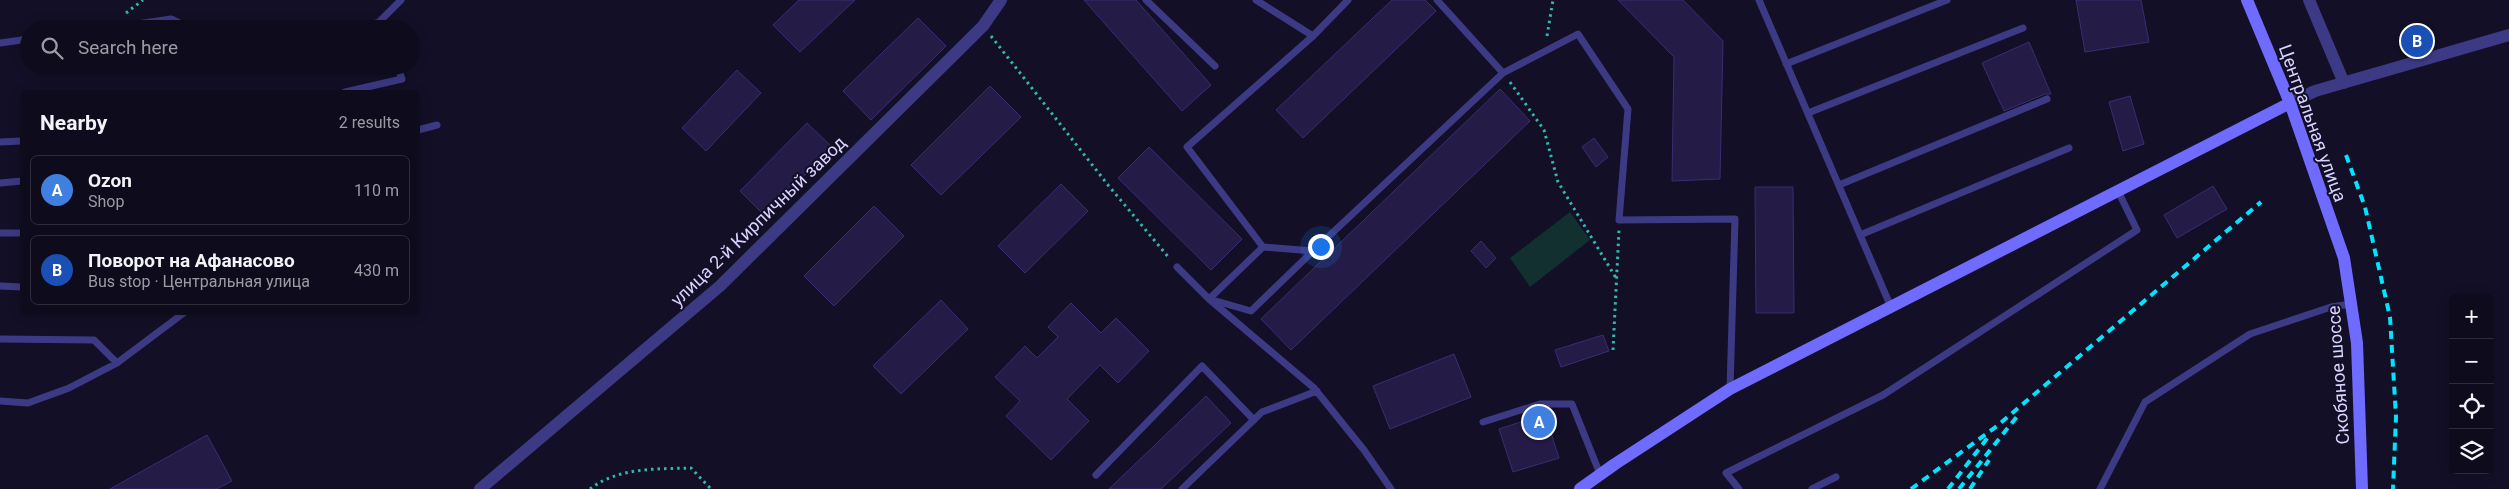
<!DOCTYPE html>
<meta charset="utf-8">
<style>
body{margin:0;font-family:Roboto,sans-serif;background:#171425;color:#f1f3f6}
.controls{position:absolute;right:15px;bottom:15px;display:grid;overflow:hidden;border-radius:8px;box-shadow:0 2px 12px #0003}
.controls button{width:45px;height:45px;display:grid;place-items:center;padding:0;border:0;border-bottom:1px solid #2e2b3b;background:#0e0b1c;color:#f1f3f6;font:25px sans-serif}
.you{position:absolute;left:1320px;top:246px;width:18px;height:18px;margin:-12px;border:4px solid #fff;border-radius:50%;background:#1a73e8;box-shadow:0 0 0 8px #1a73e833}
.badge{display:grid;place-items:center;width:32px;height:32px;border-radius:50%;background:#00e5ff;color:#fff;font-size:16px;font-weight:700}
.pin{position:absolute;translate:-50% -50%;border:2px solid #fff;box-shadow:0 1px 5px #0006}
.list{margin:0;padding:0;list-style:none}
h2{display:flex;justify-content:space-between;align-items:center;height:65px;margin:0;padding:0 20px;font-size:21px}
h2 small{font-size:16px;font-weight:400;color:#9b9ba3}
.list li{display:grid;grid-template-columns:32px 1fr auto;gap:15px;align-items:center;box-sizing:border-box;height:70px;margin:0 10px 10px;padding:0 10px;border:1px solid #2e2b3b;border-radius:8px}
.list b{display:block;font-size:19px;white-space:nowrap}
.list p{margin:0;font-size:16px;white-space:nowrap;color:#9b9ba3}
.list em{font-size:16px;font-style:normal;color:#9b9ba3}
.icon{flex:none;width:28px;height:28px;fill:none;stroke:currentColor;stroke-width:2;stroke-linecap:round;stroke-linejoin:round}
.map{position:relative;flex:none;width:2509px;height:489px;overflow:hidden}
.search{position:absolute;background:#0e0b1c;box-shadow:0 2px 12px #0003;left:20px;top:20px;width:400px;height:55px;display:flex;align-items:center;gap:12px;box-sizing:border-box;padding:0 18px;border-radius:28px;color:#9b9ba3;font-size:19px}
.panel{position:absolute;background:#0e0b1c;box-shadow:0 2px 12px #0003;left:20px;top:90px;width:400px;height:225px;border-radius:8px}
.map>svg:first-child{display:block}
.green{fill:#12302f}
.building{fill:#241b47;stroke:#3b2d73}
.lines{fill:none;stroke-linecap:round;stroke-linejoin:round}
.path{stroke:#2fb8b0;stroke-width:3;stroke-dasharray:2.5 4;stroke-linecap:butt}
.lane{stroke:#3d3a85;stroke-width:7}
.street{stroke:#3d3a85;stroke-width:12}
.secondary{stroke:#6f6bff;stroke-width:12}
.rail{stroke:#00e5ff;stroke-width:4;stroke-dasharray:8 6;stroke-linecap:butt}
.labels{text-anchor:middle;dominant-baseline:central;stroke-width:4;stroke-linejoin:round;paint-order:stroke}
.street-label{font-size:18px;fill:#d9d4ff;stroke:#130f26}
</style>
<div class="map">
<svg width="2509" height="489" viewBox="0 0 2509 489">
<rect width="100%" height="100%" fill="#130f26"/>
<!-- green -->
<path class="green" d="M1570 212 1590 240 1530 287 1510 258Z"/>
<!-- building -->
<path class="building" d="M799 0H855L800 52 773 25Z
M1084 0H1136L1211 85 1182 111Z
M1392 0H1425L1436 11 1303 138 1276 110Z
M1618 0H1683L1723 41 1720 179 1672 181 1674 57Z
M2076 0H2141L2149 42 2085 52Z
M918 18 946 46 871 120 843 91Z
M2029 42 2051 94H2045L2004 111 1982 63Z
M737 70 761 93 706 151 682 128Z
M990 86 1021 117 941 195 911 165Z
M1500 89 1530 121 1291 350 1261 319Z
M2130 96 2144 144 2123 151 2109 102Z
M807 123 832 147 765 216 740 191Z
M1594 138 1608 157 1596 167 1582 147Z
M1149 147 1242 239 1211 270 1118 178Z
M1061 184 1088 211 1025 273 998 246Z
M2213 186 2227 209 2177 238 2164 215Z
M1755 187H1793L1794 313H1756Z
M874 206 904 236 834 306 804 276Z
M1481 241 1496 258 1486 268 1471 251Z
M941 300 968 329 901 394 873 366Z
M1071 303 1101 333 1116 318 1149 351 1118 383 1100 365 1067 399 1089 421 1051 460 1006 416 1020 401 995 377 1025 346 1037 358 1058 337 1048 327Z
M1603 335 1609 351 1561 367 1555 350Z
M1454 354 1471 397 1390 429 1373 386Z
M1206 396 1231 423 1161 489H1109Z
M1545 414 1559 458 1513 472 1499 429Z
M207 435 232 481 217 489H110Z"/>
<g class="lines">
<!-- path -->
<path class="path" d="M126 13 143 0
M991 36 1108 185 1170 259
M1547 36 1553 0
M1510 82 1544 130 1558 182 1616 278
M1613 350 1619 230
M590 489C618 467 658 469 691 468L711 489"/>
<!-- lane -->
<path class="lane" d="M1146 0 1215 66
M1256 0 1313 36
M1437 0 1503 73
M1759 0 1891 307
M103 29 171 19 192 29
M356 29 379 22 401 0
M0 43 29 39
M1786 64 1947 0
M345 92 402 79 397 66
M1808 113 2023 28
M418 130 437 125
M0 142 22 141
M0 183 22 181
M1839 185 2047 99
M0 233H22
M1860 235 2069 148
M1313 251 1503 73 1578 34 1628 109 1619 220 1735 219 1730 389
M1177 267 1209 299 1314 388 1364 450 1391 489
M0 286 22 287
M1209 299 1251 311 1313 251 1263 247 1187 147 1313 36 1348 0
M1209 299 1263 247
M0 339 94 340 117 363
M0 401 28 403 69 388 117 363 185 312
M1483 422 1540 404H1572L1600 474
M1096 475 1202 366 1254 420
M1182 489 1262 412 1317 391
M1739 489 1726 473 1883 395 2137 230 2118 191
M1812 489 1836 477
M2100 489 2145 402 2250 334 2331 307 2351 304"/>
<!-- street -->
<path class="street" d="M2309 0 2344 83
M2290 103 2315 91 2509 35
M480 489 720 286 983 26 1001 0"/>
<!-- secondary -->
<path class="secondary" d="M2247 0 2290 103 2344 258 2357 343 2362 489
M1580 489 1615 464 1730 389 2290 103"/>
<!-- rail -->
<path class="rail" d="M2346 155 2365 207 2390 317 2396 417 2393 489
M1911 489 1997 426 2261 202
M1948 489 1989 436
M1959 489 2019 414
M1970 489 1989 460"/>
</g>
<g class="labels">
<!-- street labels -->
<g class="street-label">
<text transform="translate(2313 123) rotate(70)">Центральная улица</text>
<text transform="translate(758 221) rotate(-44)">улица 2-й Кирпичный завод</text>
<text transform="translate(2338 375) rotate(-94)">Скобяное шоссе</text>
</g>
</g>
</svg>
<div class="controls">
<button>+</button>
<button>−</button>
<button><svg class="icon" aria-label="locate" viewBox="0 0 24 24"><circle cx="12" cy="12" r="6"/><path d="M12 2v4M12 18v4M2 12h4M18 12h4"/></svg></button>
<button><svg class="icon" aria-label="layers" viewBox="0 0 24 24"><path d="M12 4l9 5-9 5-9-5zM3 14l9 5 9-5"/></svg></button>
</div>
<div class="you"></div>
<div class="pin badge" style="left:1539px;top:422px;background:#3f7fe0">A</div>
<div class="pin badge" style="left:2417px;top:41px;background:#1a4fb4">B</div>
<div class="search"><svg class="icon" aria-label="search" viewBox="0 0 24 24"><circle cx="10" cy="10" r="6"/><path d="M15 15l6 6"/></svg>Search here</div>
<section class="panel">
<h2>Nearby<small>2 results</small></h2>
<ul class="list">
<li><span class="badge" style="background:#3f7fe0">A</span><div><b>Ozon</b><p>Shop</p></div><em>110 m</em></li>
<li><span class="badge" style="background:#1a4fb4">B</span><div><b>Поворот на Афанасово</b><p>Bus stop · Центральная улица</p></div><em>430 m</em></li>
</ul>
</section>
</div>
